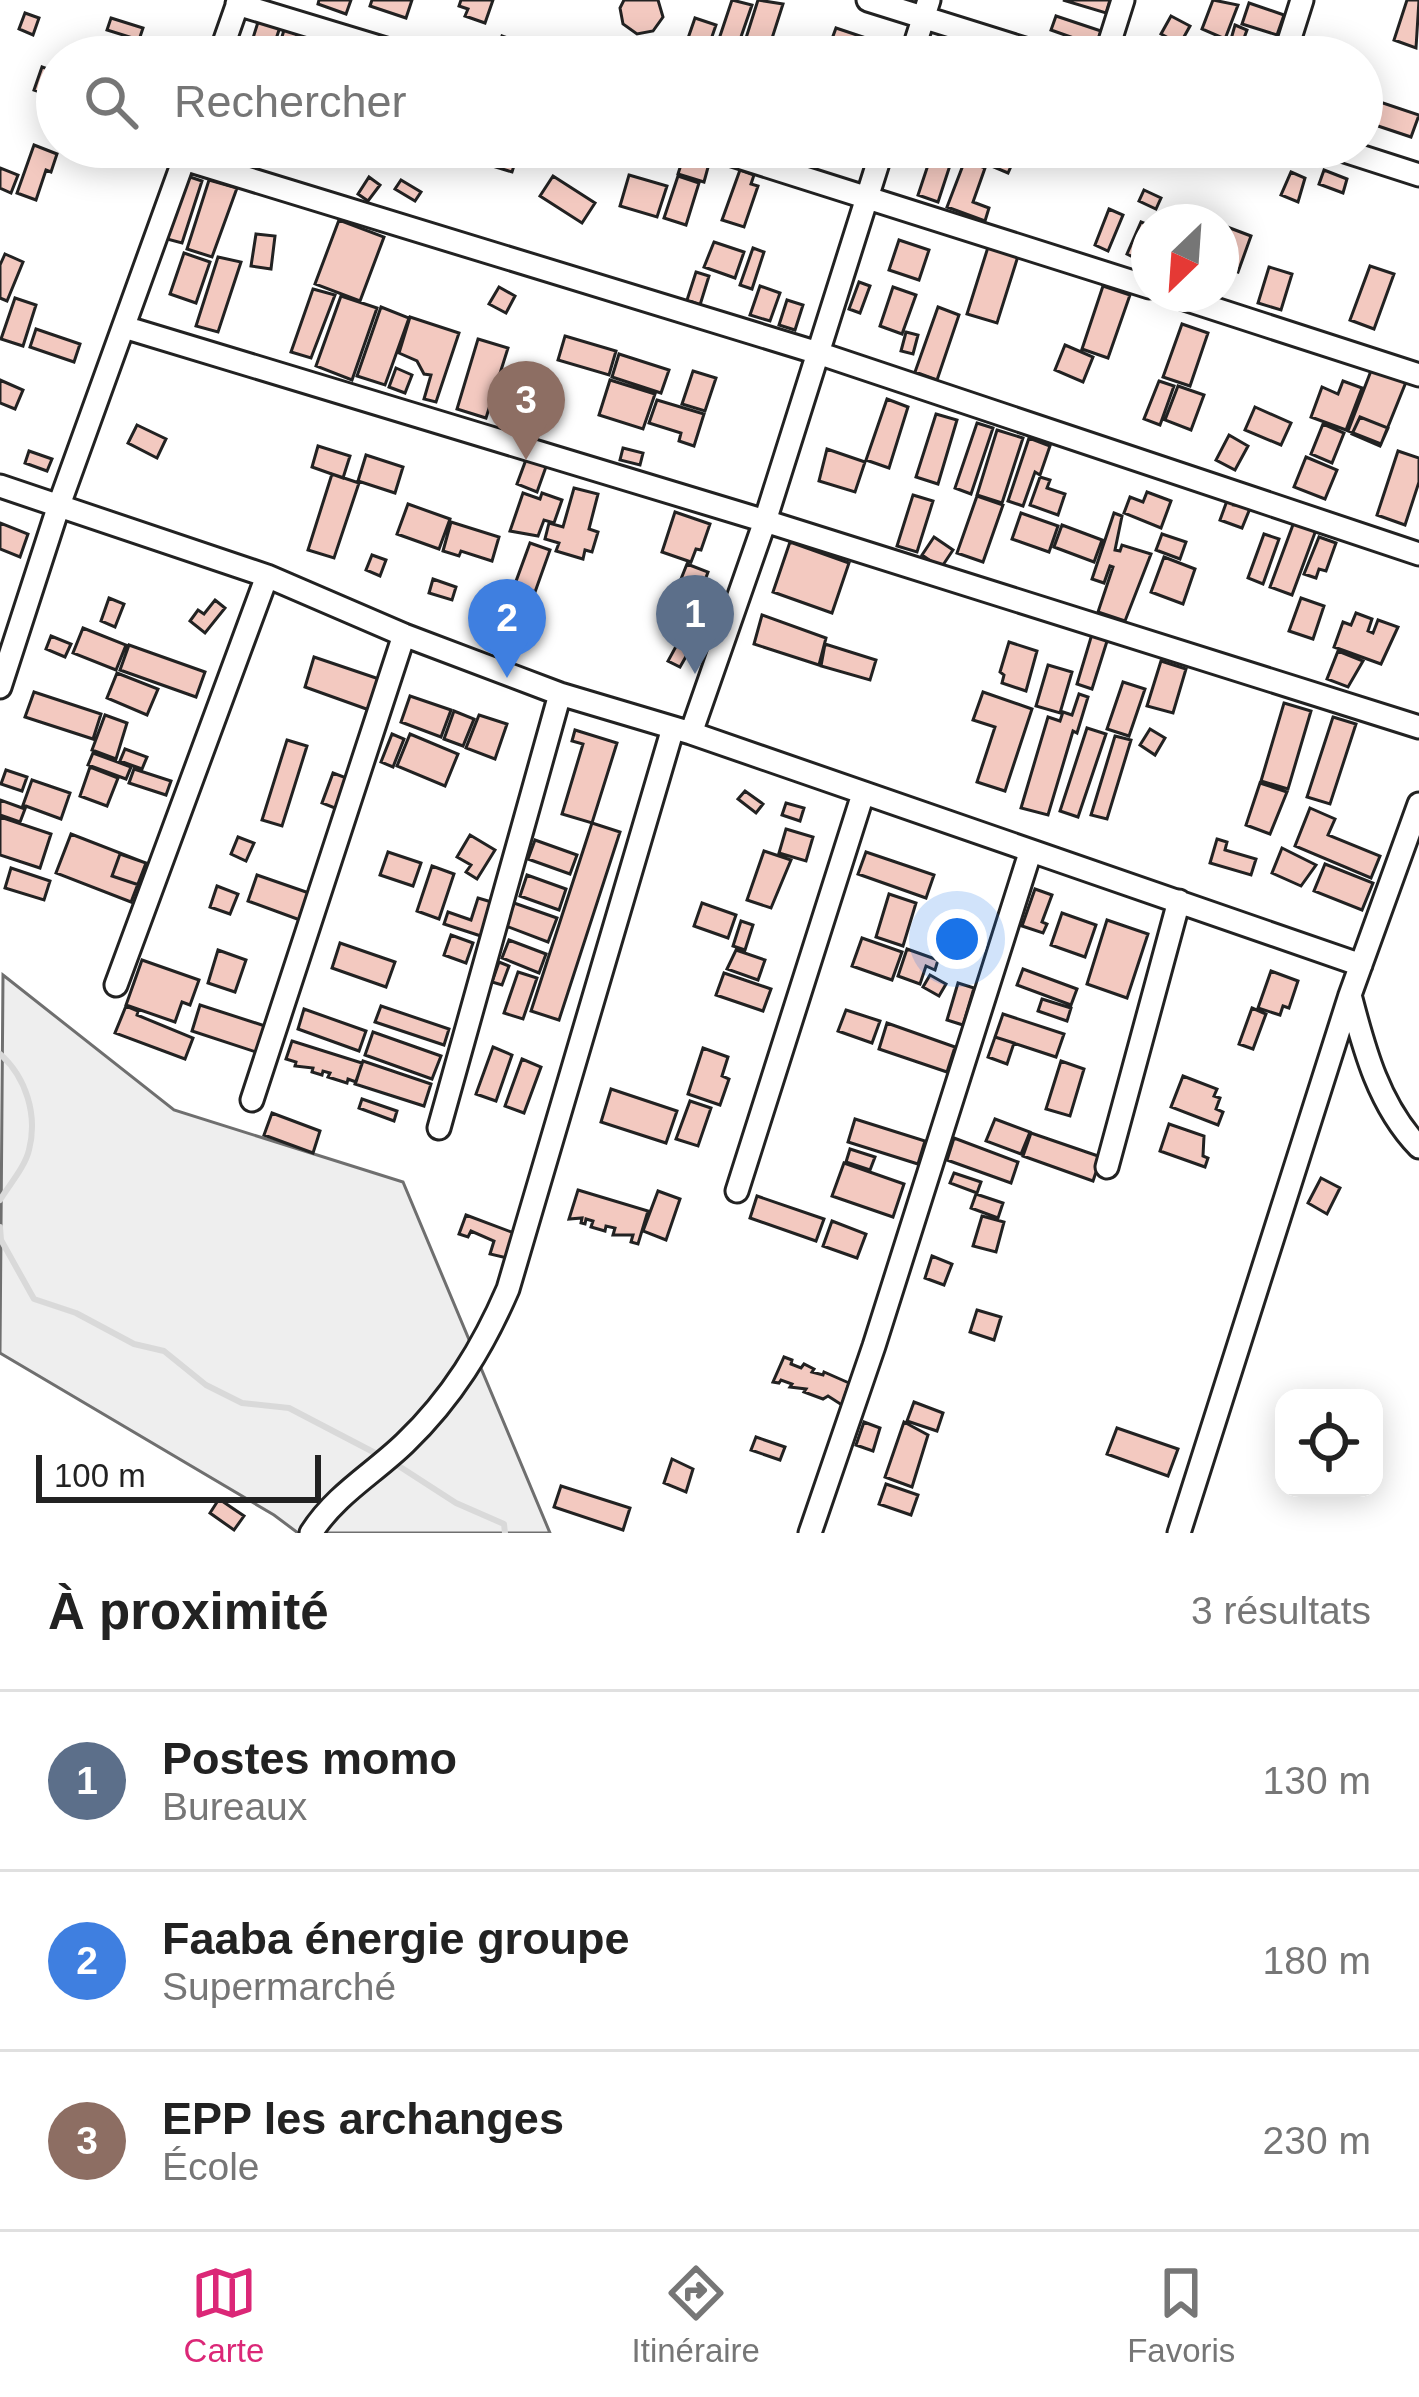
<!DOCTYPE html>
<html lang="fr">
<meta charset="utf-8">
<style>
body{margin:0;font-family:Helvetica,sans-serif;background:#f6f6f6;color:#222}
.controls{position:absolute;right:36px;bottom:36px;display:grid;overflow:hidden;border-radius:24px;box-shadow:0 6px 30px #0003}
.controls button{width:108px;height:108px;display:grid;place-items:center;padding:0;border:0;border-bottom:3px solid #e0e0e0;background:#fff;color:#222;font:60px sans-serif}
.compass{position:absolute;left:1131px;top:204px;width:108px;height:108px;border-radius:50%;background:#fff;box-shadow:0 6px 30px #0003;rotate:205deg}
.scale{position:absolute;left:36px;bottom:30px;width:285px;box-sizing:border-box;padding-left:12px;border:6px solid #222;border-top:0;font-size:33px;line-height:42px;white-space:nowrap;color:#222;-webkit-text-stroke:9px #fff;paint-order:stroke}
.you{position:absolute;left:957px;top:939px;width:42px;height:42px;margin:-30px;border:9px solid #fff;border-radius:50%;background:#1a73e8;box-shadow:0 0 0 18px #1a73e833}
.badge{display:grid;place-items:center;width:78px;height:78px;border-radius:50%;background:#db2777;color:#fff;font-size:39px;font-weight:700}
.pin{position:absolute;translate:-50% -99px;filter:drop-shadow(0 3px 6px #0008)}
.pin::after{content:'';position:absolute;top:63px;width:42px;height:36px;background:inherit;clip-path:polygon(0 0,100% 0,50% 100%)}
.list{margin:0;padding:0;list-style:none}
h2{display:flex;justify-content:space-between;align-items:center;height:156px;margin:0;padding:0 48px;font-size:51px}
h2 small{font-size:39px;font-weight:400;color:#767676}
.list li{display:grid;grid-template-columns:78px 1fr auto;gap:36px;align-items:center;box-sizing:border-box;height:180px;padding:0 48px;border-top:3px solid #e0e0e0}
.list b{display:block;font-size:45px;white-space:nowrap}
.list p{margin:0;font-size:39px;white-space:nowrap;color:#767676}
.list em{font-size:39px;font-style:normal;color:#767676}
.icon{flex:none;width:66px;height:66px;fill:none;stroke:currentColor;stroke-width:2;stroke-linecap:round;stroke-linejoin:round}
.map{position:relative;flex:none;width:1419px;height:1533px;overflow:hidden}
.search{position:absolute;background:#fff;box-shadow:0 6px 30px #0003;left:36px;right:36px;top:36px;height:132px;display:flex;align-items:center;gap:30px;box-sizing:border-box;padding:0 42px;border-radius:66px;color:#767676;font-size:45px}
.sheet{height:696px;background:#fff}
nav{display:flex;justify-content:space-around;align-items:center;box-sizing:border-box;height:168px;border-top:3px solid #e0e0e0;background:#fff;font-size:33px;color:#767676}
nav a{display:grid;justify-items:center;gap:6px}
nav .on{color:#db2777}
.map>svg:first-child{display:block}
.green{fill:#eee;stroke:#6f6f6f;stroke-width:3}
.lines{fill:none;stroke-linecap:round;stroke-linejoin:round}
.stream{stroke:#d9d9d9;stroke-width:6}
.building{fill:#f3c9c0;stroke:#222;stroke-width:3}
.minor-casing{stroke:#222;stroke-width:27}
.minor{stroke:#fff;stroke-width:21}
</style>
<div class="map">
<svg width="1419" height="1533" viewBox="0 0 1419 1533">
<rect width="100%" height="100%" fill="#fff"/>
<!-- green -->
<path class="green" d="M3 975 174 1110 403 1182 550 1533H298L274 1515 0 1353Z"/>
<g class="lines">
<!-- stream -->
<path class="stream" d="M0 1054C26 1077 38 1115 29 1150 25 1167 9 1185 0 1200
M0 1227 1 1240 34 1299 76 1313 134 1344 164 1351 206 1385 242 1403 289 1408 379 1455
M391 1461 456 1503 504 1524 505 1533"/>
</g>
<!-- building -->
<path class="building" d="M319 0H351L346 14 318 4Z
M372 0H412L406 18 370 6Z
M461 0H493L485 23 465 16 468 9 459 6Z
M658 0 663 17 653 31 637 34 623 24 620 8 624 0Z
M732 0 752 5 734 57H713Z
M758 0 783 4 766 57H740Z
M1063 0H1110L1106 13Z
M1213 0 1238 5 1225 39 1202 29Z
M1407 0H1419L1416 48 1394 40Z
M1249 3 1284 15 1277 35 1242 24Z
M25 13 39 18 33 35 19 29Z
M1056 16 1101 31 1096 46 1051 30Z
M1171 16 1190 26 1180 44 1161 34Z
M111 18 143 28 139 40 107 30Z
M695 18 716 25 707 51 686 44Z
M259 19 281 24 270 57H247Z
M1235 25 1247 30 1237 57H1226Z
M836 28 866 38 860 57 829 47Z
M284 30 297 34 291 57H276Z
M502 36 549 52 547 57 495 55Z
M42 67 57 72V98L34 90Z
M1371 99 1419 115 1411 137 1363 121Z
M34 145 57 154 51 172 46 170 36 200 17 193Z
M220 147H250L245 164 218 156Z
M356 147H382L378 161 354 153Z
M464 147H489L483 164 461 157Z
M494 147H520L512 172 489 165Z
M934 147H956L938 202 918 195Z
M974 147H998L1016 155 1008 173 970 157Z
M1039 147H1066L1058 166 1035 156Z
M685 152 710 160 704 182 678 174Z
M965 160 985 168 973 202 989 208 985 221 947 207Z
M0 168 18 175 11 193 0 188Z
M740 170 754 175 751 184 758 186 744 227 722 220Z
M1324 170 1347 179 1343 193 1319 184Z
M1291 172 1305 178 1298 202 1281 195Z
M629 175 667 186 657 217 620 206Z
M187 176 202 181 182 243 167 239Z
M553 176 595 203 582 223 540 196Z
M678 176 699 183 686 225 664 218Z
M369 177 380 185 368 201 358 194Z
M209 180 237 188 212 257 187 249Z
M401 180 421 192 415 201 395 189Z
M1144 190 1161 198 1156 209 1139 201Z
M1109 209 1123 215 1108 251 1095 245Z
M339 220 384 237 360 301 315 284Z
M1141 222 1149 225V236L1139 260 1127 254Z
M1222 225 1251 236 1238 272 1221 266Z
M256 234 275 236 271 269 251 266Z
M899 240 929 250 919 280 889 270Z
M714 242 744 252 735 278 704 267Z
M989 244 1019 253 997 323 967 314Z
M753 248 764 252 752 289 740 285Z
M184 253 210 262 196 303 170 294Z
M5 254 23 262 7 301 0 298V265Z
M218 257 241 262 218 332 196 326Z
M1370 266 1394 274 1374 329 1350 320Z
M1269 267 1292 274 1281 310 1258 303Z
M696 272 709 276 700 305 687 300Z
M859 282 870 286 860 313 849 309Z
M760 286 780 293 770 321 750 315Z
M1103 286 1130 295 1108 358 1082 349Z
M499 287 515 296 506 313 489 304Z
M893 287 916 295 902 334 880 326Z
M313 289 335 295 311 358 291 352Z
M341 296 377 308 352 380 316 366Z
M15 298 36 305 23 346 1 339Z
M787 300 803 305 795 330 779 325Z
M381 307 409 318 385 385 357 376Z
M938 307 959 315 937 380 915 372Z
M410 317 459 333 436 402 424 399 431 375 424 374 417 361 399 353Z
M1182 324 1208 333 1190 386 1163 377Z
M36 329 80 344 74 362 30 347Z
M906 332 918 335 913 354 901 351Z
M565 336 616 351 609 375 558 360Z
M478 339 508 348 486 418 457 409Z
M1065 345 1093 357 1083 382 1055 370Z
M619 354 669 370 661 393 612 377Z
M1374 363 1408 377 1381 444 1348 431Z
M396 368 412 375 405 393 389 387Z
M693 371 716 378 705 411 682 404Z
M0 380 23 390 15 409 0 403Z
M610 380 655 394 643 429 599 415Z
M1159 381 1174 386 1160 425 1144 419Z
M1343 381 1362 388 1346 430 1311 417 1322 387 1338 394Z
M1178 386 1204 395 1191 430 1165 420Z
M887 399 908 407 889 468 866 460Z
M657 400 704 414 694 446 679 441 681 433 649 423Z
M1255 407 1291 423 1281 445 1245 430Z
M936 414 957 420 938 484 916 477Z
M1360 417 1388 428 1380 446 1352 434Z
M977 423 993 428 971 494 955 488Z
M1323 424 1344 433 1332 463 1311 454Z
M137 425 166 439 157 458 128 443Z
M997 430 1023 438 1002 503 977 495Z
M1229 435 1248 446 1235 470 1216 460Z
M1029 438 1050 446 1040 475 1035 472 1023 506 1008 501Z
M318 446 350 456 343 478 312 467Z
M623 448 643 453 640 465 620 460Z
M827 449 865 462 855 492 819 481Z
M29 451 52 459 47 471 25 463Z
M1398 451 1419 458V482L1405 525 1377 515Z
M366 455 403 467 395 493 358 481Z
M527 457 547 464 537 492 517 484Z
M1306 457 1337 470 1325 499 1294 487Z
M332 474 359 483 334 558 308 550Z
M1040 477 1050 480 1047 488 1065 494 1058 515 1030 505Z
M574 488 598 494 589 529 598 532 592 552 585 550 583 559 556 551 559 543 545 539 549 523 563 527Z
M1147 492 1171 501 1161 528 1124 513 1130 497 1143 502Z
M523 493 540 499 542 493 562 500 554 523 544 520 538 536 510 531Z
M913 495 933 501 917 552 897 546Z
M977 496 1003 505 983 562 957 553Z
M1228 498 1236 501 1234 505 1251 506 1242 528 1220 520Z
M408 504 450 519 439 549 397 534Z
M675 512 710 524 701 550 696 549 691 562 662 552Z
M1021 513 1058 526 1049 552 1012 539Z
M1114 513 1122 516 1115 550 1120 551 1122 545 1151 554 1125 621 1098 612 1113 567 1110 566 1104 583 1092 579Z
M451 522 499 537 492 561 461 551 459 556 443 551Z
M1294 522 1316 530 1292 595 1270 587Z
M0 523 28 534 20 557 0 549Z
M1062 525 1102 540 1094 562 1054 547Z
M1162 534 1186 542 1180 559 1156 550Z
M1264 534 1279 539 1263 584 1248 578Z
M934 537 953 550 941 568 922 555Z
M1319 537 1336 543 1326 571 1319 569 1316 578 1304 574Z
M790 542 849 563 832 613 773 592Z
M530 543 550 550 535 592 515 584Z
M372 555 386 560 380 576 366 570Z
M1164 557 1195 569 1183 604 1151 592Z
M687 564 708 572 697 602 675 594Z
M433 579 456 587 452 600 429 593Z
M109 598 124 604 115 627 101 621Z
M1301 598 1324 606 1313 639 1289 631Z
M215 600 225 608 205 633 190 621 198 610 204 614Z
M1356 613 1372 619 1368 631 1373 633 1378 620 1398 627 1381 664 1334 647 1343 622 1351 625Z
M762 615 826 638 819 665 754 644Z
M83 628 126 645 116 670 73 653Z
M1092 634 1108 638 1092 689 1077 684Z
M51 636 71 644 65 657 46 649Z
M680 639 692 646 680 667 668 661Z
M1009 642 1037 651 1026 691 1002 683 1004 675 1000 672Z
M825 644 876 660 870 680 821 666Z
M129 645 205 672 196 697 120 670Z
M1338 651 1363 661 1348 687 1327 679Z
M314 657 382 680 372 711 305 687Z
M1161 661 1186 669 1173 713 1147 706Z
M1048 665 1072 672 1060 713 1036 706Z
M117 673 158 689 147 715 107 698Z
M1123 682 1145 689 1129 736 1107 729Z
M34 692 101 714 93 739 25 717Z
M983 692 1032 709 1005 791 977 782 995 727 973 720Z
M1079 694 1088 697 1077 733 1073 731 1048 815 1021 808 1048 717 1060 721 1063 712 1072 715Z
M410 696 451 710 441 737 401 722Z
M1284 703 1311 711 1288 789 1261 781Z
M454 711 474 719 463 746 444 739Z
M105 715 127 723 116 759 92 750Z
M479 715 507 724 495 759 466 748Z
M1333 717 1356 724 1330 804 1307 797Z
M1087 728 1106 734 1078 817 1060 811Z
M1150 729 1165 738 1155 755 1140 745Z
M575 730 617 743 592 823 562 814 583 744 572 741Z
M392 734 404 739 393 767 381 762Z
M410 734 458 754 445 786 397 766Z
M1115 736 1131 740 1107 819 1091 815Z
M287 740 307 746 282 826 262 820Z
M125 749 147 757 142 769 120 761Z
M93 753 131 767 126 779 88 765Z
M90 767 118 778 107 806 80 796Z
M134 769 171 781 166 795 129 783Z
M6 770 27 777 22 791 1 784Z
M333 773 352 780 340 810 322 803Z
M32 780 70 793 61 819 23 805Z
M1260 783 1287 792 1270 834 1246 825Z
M745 791 763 804 756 813 738 799Z
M0 800 25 809 20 822 0 815Z
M786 803 804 808 800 821 782 815Z
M1310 808 1335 819 1328 835 1380 856 1371 878 1295 846Z
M0 817 51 834 40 868 0 855Z
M592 823 620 832 559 1020 531 1011Z
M786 829 813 837 806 861 779 853Z
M71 834 146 863 131 902 56 873Z
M470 835 495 850 477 879 466 872 471 865 457 857Z
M238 837 254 843 246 861 231 854Z
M1217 839 1227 842 1225 850 1256 859 1251 875 1210 863Z
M535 840 577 855 570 874 528 859Z
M1282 848 1316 865 1301 886 1272 873Z
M764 851 791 860 771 908 747 900Z
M388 852 421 863 413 886 380 875Z
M866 852 934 875 926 898 858 874Z
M120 854 146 863 139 885 112 876Z
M1325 864 1373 883 1362 910 1314 891Z
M432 866 454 874 439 919 417 911Z
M11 868 50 881 44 900 5 888Z
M257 875 309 893 300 920 248 901Z
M527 875 566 889 559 910 520 896Z
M217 886 238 894 230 914 210 907Z
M1035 889 1052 895 1042 922 1047 924 1043 933 1022 926Z
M889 894 916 903 903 946 876 937Z
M478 898 495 903 484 937 444 924 448 912 471 920Z
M514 903 557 918 548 942 506 926Z
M702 903 736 915 728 938 694 926Z
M1062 913 1096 925 1085 957 1051 945Z
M1107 920 1148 934 1127 998 1087 984Z
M741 921 753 925 745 950 733 946Z
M451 935 473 943 466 963 444 955Z
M862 938 902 952 892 980 852 966Z
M509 940 546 954 539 973 502 958Z
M340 943 395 962 386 987 332 968Z
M907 949 938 960 935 970 926 966 920 984 898 976Z
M218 950 246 960 235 992 208 983Z
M736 950 765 960 758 980 727 969Z
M142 960 199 980 190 1005 182 1002 175 1022 126 1005Z
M499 962 509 966 502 985 492 982Z
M1023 969 1077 989 1071 1005 1017 985Z
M1271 971 1298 981 1289 1008 1283 1006 1280 1015 1258 1008Z
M518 972 537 978 523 1019 504 1013Z
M724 973 771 989 763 1011 716 995Z
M930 975 946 984 939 996 923 987Z
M958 983 974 988 963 1025 947 1020Z
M1042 999 1071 1008 1067 1021 1038 1011Z
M200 1005 265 1026 256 1052 192 1031Z
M126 1006 138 1011 137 1015 193 1038 185 1059 115 1033Z
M381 1006 449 1029 444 1045 375 1022Z
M1252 1008 1266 1014 1253 1049 1239 1044Z
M304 1009 366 1031 359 1051 298 1029Z
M846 1010 880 1021 872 1043 838 1031Z
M1003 1014 1064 1034 1056 1057 995 1037Z
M887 1023 955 1047 947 1072 879 1049Z
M373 1032 441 1056 432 1079 365 1055Z
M995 1037 1014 1043 1007 1064 988 1057Z
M292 1041 362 1063 356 1082 348 1079 347 1083 328 1077 330 1073 323 1071 322 1075 312 1072 313 1068 295 1066 296 1062 286 1059Z
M493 1047 512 1055 496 1101 476 1094Z
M703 1048 728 1057 722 1076 729 1079 720 1105 688 1094Z
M522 1059 541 1067 524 1113 505 1106Z
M363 1061 431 1084 424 1106 355 1084Z
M1061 1061 1084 1069 1070 1116 1046 1109Z
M1183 1076 1217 1089 1214 1096 1220 1098 1216 1109 1223 1112 1218 1125 1171 1107Z
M611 1089 677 1111 666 1143 601 1122Z
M362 1099 397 1111 394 1121 359 1108Z
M690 1101 711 1108 698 1146 676 1139Z
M272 1113 320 1131 313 1153 264 1135Z
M855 1119 925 1141 918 1164 848 1142Z
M995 1119 1030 1132 1021 1154 986 1141Z
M1169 1124 1204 1136 1203 1156 1208 1158 1205 1167 1160 1151Z
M1031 1133 1101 1157 1093 1181 1023 1156Z
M954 1138 1018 1162 1011 1183 947 1160Z
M850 1149 875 1157 870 1170 846 1162Z
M844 1163 904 1184 893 1217 832 1196Z
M954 1173 981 1182 977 1193 950 1183Z
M1321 1178 1340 1188 1327 1214 1308 1203Z
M578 1190 648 1211 638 1244 631 1242 633 1235H613L615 1228 606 1226 605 1231 591 1227 593 1221 586 1219 585 1224 581 1223 582 1218 569 1219Z
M658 1191 680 1199 666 1240 643 1231Z
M976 1194 1003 1203 998 1218 971 1208Z
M757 1196 824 1219 816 1241 750 1218Z
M466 1215 514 1233 507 1258 490 1254 494 1241 471 1231 468 1237 459 1234Z
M982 1216 1004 1222 996 1252 973 1246Z
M832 1221 866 1234 857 1258 823 1246Z
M932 1256 952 1264 944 1285 925 1278Z
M977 1310 1001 1317 994 1340 970 1332Z
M784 1357 792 1360 791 1364 801 1368 804 1364 814 1369 812 1372 823 1375 824 1372 849 1383 842 1405 828 1396 823 1399 804 1392 806 1389 790 1387 792 1384 781 1380 779 1383 773 1382Z
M914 1402 943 1413 937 1431 907 1421Z
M864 1422 880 1428 873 1451 856 1445Z
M904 1422 928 1435 912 1487 885 1477Z
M1117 1428 1178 1449 1168 1476 1107 1454Z
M756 1437 785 1447 780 1460 751 1450Z
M672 1459 693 1469 686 1492 664 1483Z
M886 1484 918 1495 911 1515 879 1504Z
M561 1486 630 1508 623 1530 554 1507Z
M219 1499 244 1516 234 1530 210 1513Z"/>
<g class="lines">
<!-- minor casing -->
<g class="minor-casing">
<path id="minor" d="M868 0 1050 57
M237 4 412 57
M219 57 239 0
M911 57 929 0
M1105 57 1123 0
M1284 57 1302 0
M707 147 1149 287
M1332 147 1419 175
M184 159 818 353 1419 554
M1169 294 1419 375
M124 327 765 521 1419 727
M0 486 267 576 404 635 560 694 691 733 1361 965
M0 687 59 505 188 148
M691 733 765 521 883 147
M116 985 267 576
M1350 995C1364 1049 1379 1106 1419 1147
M252 1100 404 635
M439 1128 560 694
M1107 1167 1179 901
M737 1191 863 794
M311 1533C336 1494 373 1474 405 1443 452 1398 483 1347 508 1289L673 728
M810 1533 874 1346 1030 853
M1179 1533 1350 995 1419 804"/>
</g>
<!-- minor -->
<use href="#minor" class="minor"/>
</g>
</svg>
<div class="controls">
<button><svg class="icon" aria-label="locate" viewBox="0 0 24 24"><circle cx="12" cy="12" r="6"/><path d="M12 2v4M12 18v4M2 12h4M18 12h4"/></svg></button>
</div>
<svg class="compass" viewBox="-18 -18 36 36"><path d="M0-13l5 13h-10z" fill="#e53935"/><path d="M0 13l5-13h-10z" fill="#767676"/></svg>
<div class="scale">100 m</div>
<div class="you"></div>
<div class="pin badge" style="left:695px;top:674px;background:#5c6f8a">1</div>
<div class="pin badge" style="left:507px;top:678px;background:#3f7fe0">2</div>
<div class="pin badge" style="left:526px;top:460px;background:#8d6e63">3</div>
<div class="search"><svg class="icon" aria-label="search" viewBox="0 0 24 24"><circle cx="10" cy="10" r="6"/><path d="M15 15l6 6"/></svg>Rechercher</div>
</div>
<section class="sheet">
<h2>À proximité<small>3 résultats</small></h2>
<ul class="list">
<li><span class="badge" style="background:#5c6f8a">1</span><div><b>Postes momo</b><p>Bureaux</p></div><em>130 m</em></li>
<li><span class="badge" style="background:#3f7fe0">2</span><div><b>Faaba énergie groupe</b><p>Supermarché</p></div><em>180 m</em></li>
<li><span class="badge" style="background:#8d6e63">3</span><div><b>EPP les archanges</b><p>École</p></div><em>230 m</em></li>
</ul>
</section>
<nav>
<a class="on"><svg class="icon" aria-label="map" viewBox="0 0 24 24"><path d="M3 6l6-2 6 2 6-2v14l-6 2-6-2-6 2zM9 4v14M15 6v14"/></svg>Carte</a>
<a><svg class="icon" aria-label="directions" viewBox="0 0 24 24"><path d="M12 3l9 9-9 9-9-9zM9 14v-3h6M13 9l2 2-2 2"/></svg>Itinéraire</a>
<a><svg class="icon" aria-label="saved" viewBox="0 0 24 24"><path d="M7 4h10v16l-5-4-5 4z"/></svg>Favoris</a>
</nav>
